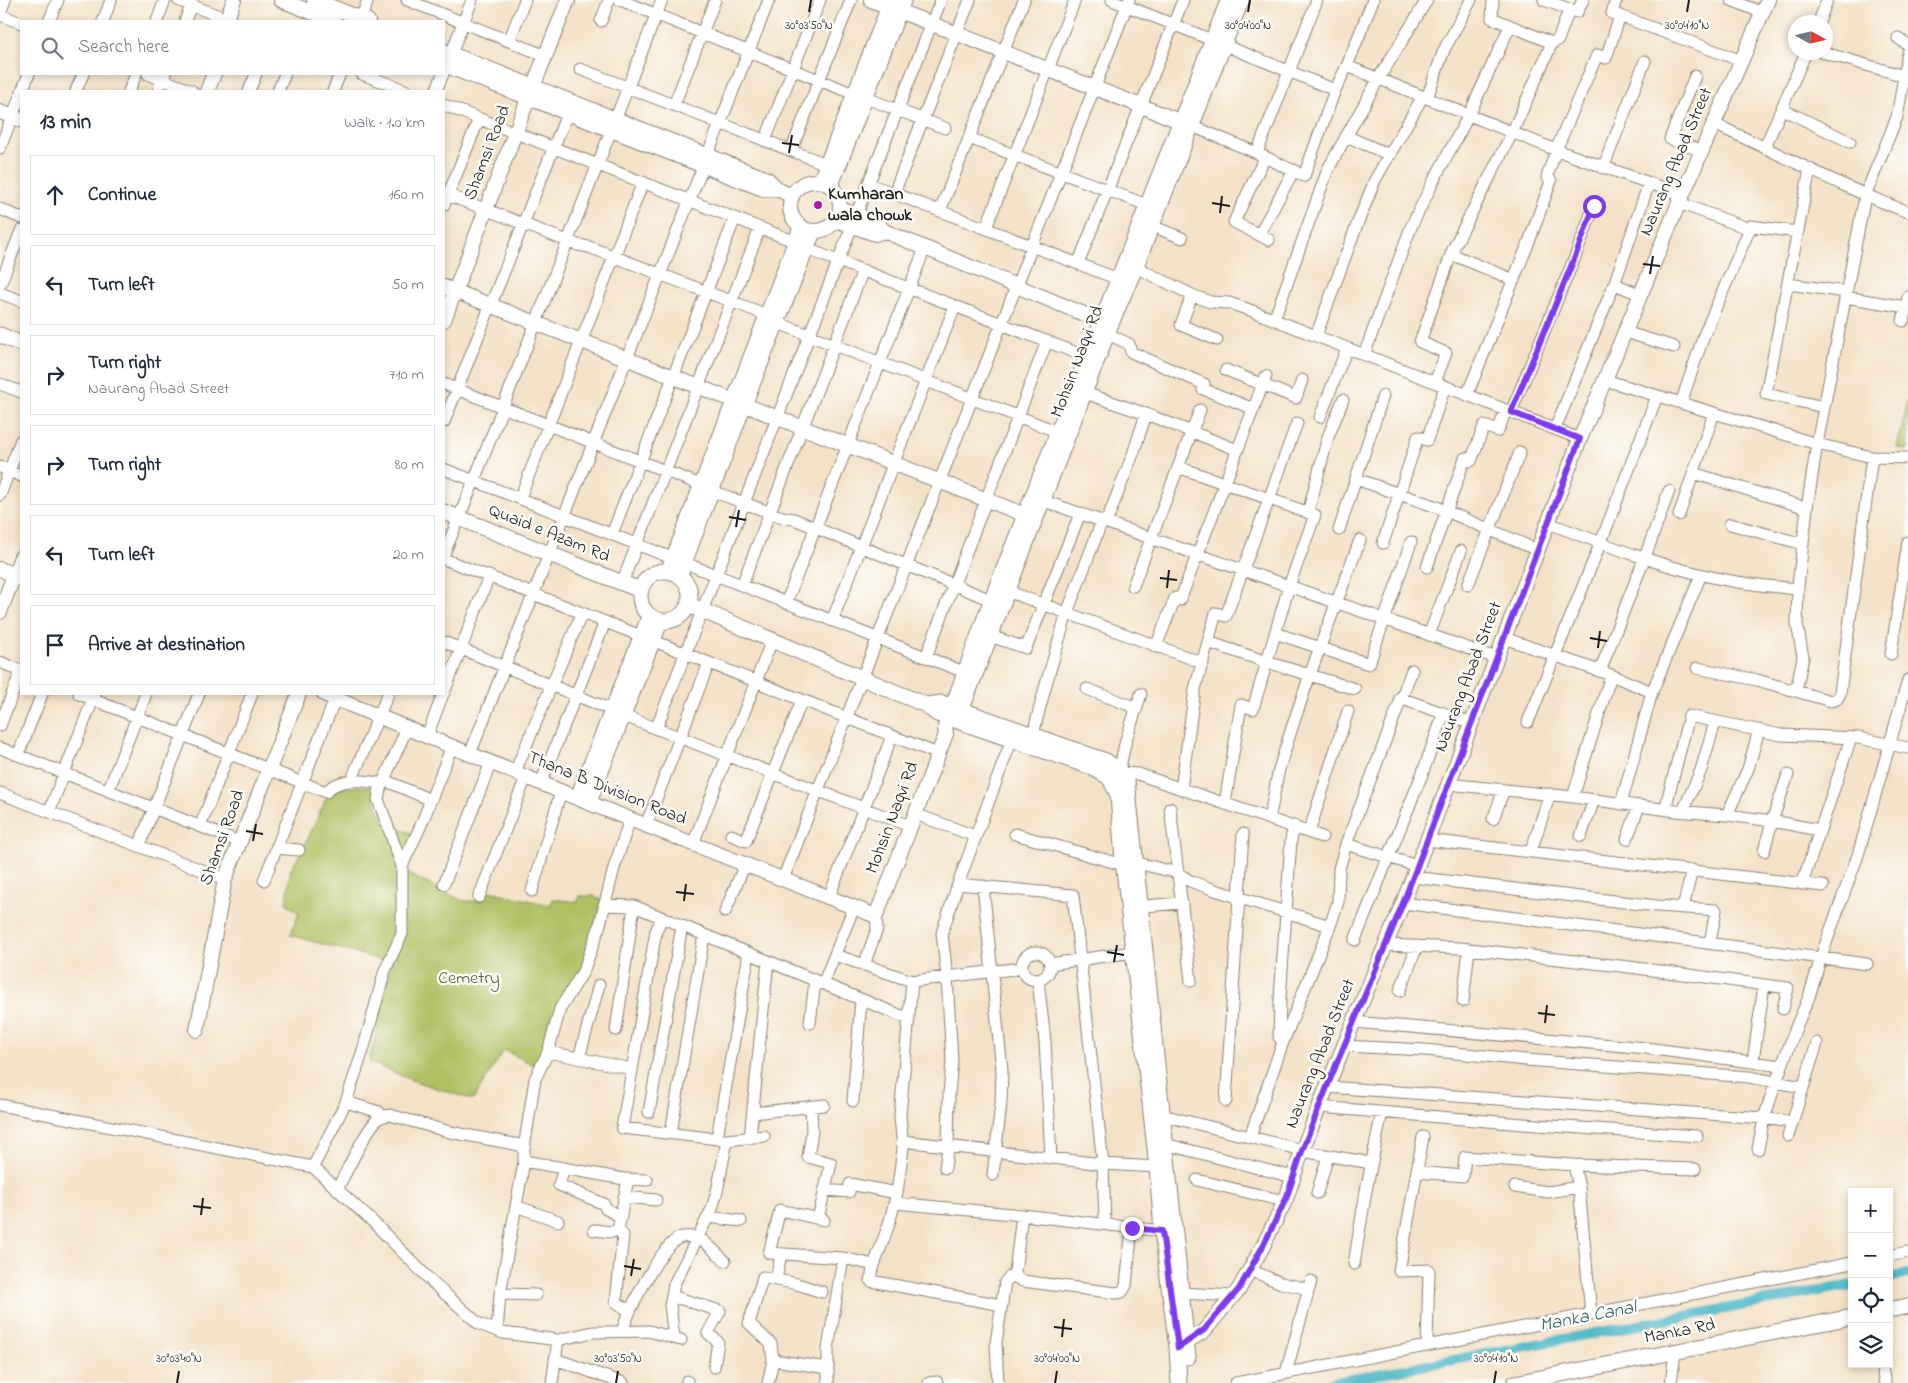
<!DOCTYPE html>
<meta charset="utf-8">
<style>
body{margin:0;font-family:"Indie Flower",sans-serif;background:#f2f2f3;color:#1f2937}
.controls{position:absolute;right:15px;bottom:15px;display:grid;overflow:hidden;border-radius:0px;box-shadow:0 2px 8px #0003}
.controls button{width:45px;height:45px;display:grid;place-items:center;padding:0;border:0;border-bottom:1px solid #e0e1e3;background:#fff;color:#1f2937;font:25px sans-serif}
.compass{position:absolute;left:1788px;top:15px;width:45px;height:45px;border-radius:50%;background:#fff;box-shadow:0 2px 8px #0003;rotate:98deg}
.stop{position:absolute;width:15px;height:15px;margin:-11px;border:4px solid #7c3aed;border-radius:50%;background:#fff}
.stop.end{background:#7c3aed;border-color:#fff;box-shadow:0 1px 5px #0008}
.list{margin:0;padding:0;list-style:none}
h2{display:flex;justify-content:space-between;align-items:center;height:65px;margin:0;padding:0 20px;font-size:21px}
h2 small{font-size:16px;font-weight:400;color:#747a83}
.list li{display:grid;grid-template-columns:32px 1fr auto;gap:15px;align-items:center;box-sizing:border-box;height:80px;margin:0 10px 10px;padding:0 10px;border:1px solid #e0e1e3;border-radius:0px}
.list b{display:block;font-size:19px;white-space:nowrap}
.list p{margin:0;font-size:16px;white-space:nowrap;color:#747a83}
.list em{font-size:16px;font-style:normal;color:#747a83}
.icon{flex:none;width:28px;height:28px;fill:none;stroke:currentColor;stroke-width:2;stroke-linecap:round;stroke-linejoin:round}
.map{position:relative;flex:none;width:1908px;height:1383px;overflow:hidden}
.search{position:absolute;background:#fff;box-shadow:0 2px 8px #0003;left:20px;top:20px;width:425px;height:55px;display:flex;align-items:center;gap:12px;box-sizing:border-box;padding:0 18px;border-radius:0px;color:#747a83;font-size:19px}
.panel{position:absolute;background:#fff;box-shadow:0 2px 8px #0003;left:20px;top:90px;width:425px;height:605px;border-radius:0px}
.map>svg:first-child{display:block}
.green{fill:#b0c063;stroke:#666e40}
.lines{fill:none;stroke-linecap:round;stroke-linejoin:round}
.canal{stroke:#4bb7c8;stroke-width:10}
.minor-casing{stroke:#887f72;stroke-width:13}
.tertiary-casing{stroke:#887f72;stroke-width:16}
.secondary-casing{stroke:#887f72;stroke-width:17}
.minor{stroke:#fff;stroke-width:11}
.tertiary{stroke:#fff;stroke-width:14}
.secondary{stroke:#fff;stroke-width:15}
.route{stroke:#7c3aed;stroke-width:6}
.ticks{fill:none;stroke:#1c1c1c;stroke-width:2}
.poi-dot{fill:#b5179e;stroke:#fdfcf7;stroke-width:2}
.labels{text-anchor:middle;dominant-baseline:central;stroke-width:5;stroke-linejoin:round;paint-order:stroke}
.street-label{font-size:18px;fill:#1c1c1c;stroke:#fdfcf7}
.poi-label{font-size:18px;font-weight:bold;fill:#1c1c1c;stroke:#fdfcf7;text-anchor:start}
.park-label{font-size:18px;fill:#575e38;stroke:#fdfcf7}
.water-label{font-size:19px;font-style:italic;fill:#316269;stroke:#fdfcf7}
.ticks-label{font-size:12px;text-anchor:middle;fill:#1c1c1c;stroke:#fdfcf7;stroke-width:5;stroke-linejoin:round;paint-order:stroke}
</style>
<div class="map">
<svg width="1908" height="1383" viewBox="0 0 1908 1383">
<rect width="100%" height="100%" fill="#fdfcf7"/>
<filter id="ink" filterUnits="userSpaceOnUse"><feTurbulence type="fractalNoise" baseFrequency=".02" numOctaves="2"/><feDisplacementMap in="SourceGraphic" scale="10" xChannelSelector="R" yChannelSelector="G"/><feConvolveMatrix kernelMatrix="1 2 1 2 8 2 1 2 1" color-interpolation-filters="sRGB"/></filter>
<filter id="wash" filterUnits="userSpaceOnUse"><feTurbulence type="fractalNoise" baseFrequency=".0096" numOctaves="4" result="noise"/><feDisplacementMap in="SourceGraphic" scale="20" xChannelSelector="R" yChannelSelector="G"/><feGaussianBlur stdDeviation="1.12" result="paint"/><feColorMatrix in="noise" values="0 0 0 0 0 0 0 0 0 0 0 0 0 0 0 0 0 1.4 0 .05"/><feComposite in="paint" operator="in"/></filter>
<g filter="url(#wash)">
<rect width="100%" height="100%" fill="#f4e2c8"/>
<!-- green -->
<path class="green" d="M1908 399V450L1897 448Z
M359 786 374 787 376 803 384 822 414 834 398 869 463 901H480L485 890 550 905 553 899 578 902 579 896H594L602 900 580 971 558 1007 536 1066 504 1050 473 1100 414 1081 369 1062 391 963 290 935 299 913 286 903 291 868 303 850 330 790Z"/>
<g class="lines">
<!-- canal -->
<path class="canal" d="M1889 1278 1908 1274
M1330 1383 1852 1285"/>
</g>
</g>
<g filter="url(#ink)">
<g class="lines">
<!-- minor casing -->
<g class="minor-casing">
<path id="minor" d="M178 0 227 19
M407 0 546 56
M620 0 854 94
M1112 0 1212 40
M1493 0 1492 18 1552 43
M1544 0 1577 12 1583 0
M1616 0 1612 13 1742 61
M1731 0 1763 13
M0 13 5 0
M0 15 21 23
M49 21 58 0
M103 21 111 0
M157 21 165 0
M185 21 191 5
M360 21 368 0
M601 21 609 0
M1819 22 1827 0
M1898 38 1908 45
M509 41 525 0
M1224 45 1335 90
M1822 52 1904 76
M451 54 472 0
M1347 66 1556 150 1683 195
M580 69 826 164
M148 74 192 91
M362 74 407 91
M1695 76 1670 139 1702 151
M22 91 29 74
M76 91 83 74
M129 91 136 74
M158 91 165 74
M249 91 256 74
M278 91 285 74
M333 91 340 74
M436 91 443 74
M866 98 945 128
M1427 98 1444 50 1471 0
M444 105 796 242
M674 105 715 0
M1782 109 1850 142
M1714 124C1779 153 1841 187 1908 212
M1192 126 1257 153 1304 176 1335 90 1347 66 1373 0
M1346 136 1390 155
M969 138 1155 208
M765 141 820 0
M1765 147 1806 52
M0 148 21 94
M791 151 851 0
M1257 153 1317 0
M1265 157 1234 222 1269 240
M1603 168 1645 61
M1810 169 1766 394 1824 407
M869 184 1118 279
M894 193 970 0
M448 195 578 245 589 247 767 315
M1679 203 1750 229
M444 205 479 119
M0 209 21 218
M940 211 1024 0
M856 215 941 0
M1152 226 1182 238
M986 228 1075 0
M1259 235 1294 170
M807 249 1087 357
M1451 254 1514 280
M1078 264 1183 0
M1136 267 1192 295 1210 302 1229 303 1247 309 1580 439
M1615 284 1641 295
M1788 284 1846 292
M0 285 21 231
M0 293 21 301
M1192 295 1181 325 1217 340
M1845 297 1906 307
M1274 320 1328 169 1379 78 1427 0
M1903 321 1908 297
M778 323 1058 432
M1625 332 1674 347
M1108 334 1129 344 1131 352 1204 384 1203 389 1254 409
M1316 336 1358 222 1375 180 1423 96
M1364 355 1411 227 1434 180 1469 115 1510 26
M1226 370 1296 398 1302 380
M1605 380 1817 444 1872 457 1908 458
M1435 382 1446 353 1420 342 1453 249 1512 133 1552 43 1558 40 1569 10
M0 384 21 392
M444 384 701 485
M1085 393 1146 414 1238 450
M1467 395 1530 239 1551 181 1547 177 1556 150 1597 55 1606 58 1620 16
M1681 403 1704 335 1751 226 1798 232
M1511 412 1577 252 1594 206
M1320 417 1347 348
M444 422 567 114
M1555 429 1615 282 1649 183
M0 467 21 476
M1178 467 1315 515 1289 586 1253 709 1241 705 1225 803
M444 469 964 672
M1693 473 1807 508
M1356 479 1437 507 1537 550
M712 491 782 517 794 519 991 600
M0 495 21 440
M520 498 643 182
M1044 501 1496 658
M1308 513 1328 437 1343 400
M1679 515 1714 413
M1106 523 1133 454 1146 414
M1548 523C1599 542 1651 563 1704 575 1734 583 1767 586 1798 589
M1730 524 1803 544
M1339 530 1383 396
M612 534 735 218
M1383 543 1418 437 1427 440 1445 386
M444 554 474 481 662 0
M444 559 641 636
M1427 567 1465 458 1471 461 1484 426 1498 431 1506 410
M622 583 760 228
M742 585 863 270
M1468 585 1520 452
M1133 586 1200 410
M1007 591 1203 663
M786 603 925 248
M832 621 955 306
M1275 633 1369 664 1411 542
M1429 635 1461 551
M990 636 1026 648 1080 514
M1504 638 1611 675 1652 692
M654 641 938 754
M444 642 612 710
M1208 642 1267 662 1355 689
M1156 647 1175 598 1180 600 1266 376
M1891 654 1908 542
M926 657 1047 341
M0 662 21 671
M1697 668 1757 680 1831 701 1837 699 1840 693 1872 457
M1600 671 1645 557 1669 491
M1087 689 1137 708
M1796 691 1803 657 1797 624 1798 586 1807 508 1817 444 1865 196 1897 117 1908 53
M444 693 489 576
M79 694 326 792C338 777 365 780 382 784
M1400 698 1471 723
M624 716 910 826
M1528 722 1601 542 1657 396
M0 726 21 671
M656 729 852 226
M1033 734 1046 684 1067 613 1102 521
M427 736 443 694
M0 748 240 842
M470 754 769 0
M18 755 42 694
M1119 771 1126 740 1141 694
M515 772 582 613
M1121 773 1138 774 1322 837
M384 780 431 800
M354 781V774L388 694
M541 783 605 622
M1448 784 1573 797 1676 811 1727 815 1772 821 1819 830
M1181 789 1195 689 1216 613 1226 616 1297 423
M108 791 146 694
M0 793 225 879
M1573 797 1611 675
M1621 804 1652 692 1701 575
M1170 808 1191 981
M1665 809 1689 716 1781 735 1858 738 1908 748
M1683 811 1701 770 1715 722
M49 812 95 694
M915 814 975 836
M1727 815 1748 769 1759 730
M1269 818C1274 801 1275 783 1280 766 1303 689 1332 615 1360 540
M1493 819 1504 790
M646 825 709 663
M200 827 252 694
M1309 832 1348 711
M1015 834 1123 865
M731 835 746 841 802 700
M1581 836 1594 800
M1627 839 1639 806
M1427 840 1823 886
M693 844 772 640
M1346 844 1417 866
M139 846 199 694
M276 848 299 850
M1531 851 1550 794
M1764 851 1772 821 1788 775
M1129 861 1178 873 1190 881 1212 889 1330 926
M402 866 378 799 380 789 407 728
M1413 877 1657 906 1716 910 1710 943
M783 879 1129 0
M264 880 337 694
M444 884 491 762
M958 884 1073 895 1103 1164 1105 1224
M1802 884 1851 738
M983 886 1002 1070 1001 1103 993 1175
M532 891 561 791
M479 897 526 777
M829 897 892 736
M1403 903 1867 964
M604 905 634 906 909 1019
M1132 907 1182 903
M1683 908 1692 870
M725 912 745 864
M662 918 656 931 622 1128 727 1140 764 1136
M1355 940 1423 772 1444 713
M1385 945 1460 948 1629 967 1788 988 1783 1009
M1022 966a14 14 0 1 1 28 0a14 14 0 1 1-28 0Z
M835 955 912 981 1022 968
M1050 964 1133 952
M864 965 877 929 876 916
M1038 980 1045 1041 1051 1158
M912 981 900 1116 903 1148 897 1193 889 1224 873 1268 871 1281 1002 1305
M823 984 854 907
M1400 991 1417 946
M1463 1001 1469 949
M1354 1022 1646 1048 1782 1066
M810 1023 815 981
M616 1030 634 906
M1283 1042 1279 1037 1280 999 1291 840 1294 826
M1343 1046 1425 1050 1526 1060 1749 1077 1802 1087
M548 1052 632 1069
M579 1058 599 985
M1753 1061 1764 985
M1327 1087 1764 1118 1791 1122
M853 1101 861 1000
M1226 1101 1243 834
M346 1102 379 1112 382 1117
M0 1105 313 1167 372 1221 433 1283 479 1324 503 1333 558 1340 593 1332 649 1331 681 1340
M811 1106 812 1131 808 1157 831 1163 818 1219
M1319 1107 1523 1124 1697 1136
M649 1112 682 926
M753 1113 824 1105
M1162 1115 1302 1150
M671 1133 704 935
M1788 1136 1817 1043
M1250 1137 1283 1042 1330 926 1338 902 1339 869 1346 844 1412 670
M1423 1137 1399 1271 1429 1270 1427 1346
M717 1138 749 953
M750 1138 768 961
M903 1141 1103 1164 1157 1167
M1165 1144 1293 1177
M1758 1149 1764 1118 1776 1082 1797 1025 1809 997 1823 951 1858 855 1908 680
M1302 1151 1371 1163
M524 1161 624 1179 647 1180
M1574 1165 1579 1187 1591 1314
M313 1167 346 1102 364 1047 385 970 402 934V866L421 825 452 746
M564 1168 559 1185 604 1204 606 1209 621 1217
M945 1168 948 1146 949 1094 952 1061 947 977 942 933 958 884 1012 739
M1417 1172 1463 1176 1465 1157 1574 1165 1695 1169
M628 1179 618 1230 623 1235 616 1302 629 1311
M1197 1180 1284 1201
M1515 1187 1548 1192 1579 1187
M337 1189C346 1174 366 1128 379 1118 381 1116 386 1116 390 1115L450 1132 525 1146
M824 1190 849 1192 850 1184 897 1193
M1317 1193 1328 1156
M624 1197 656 1200
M895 1203 1022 1215 1162 1231
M516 1206 558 1221
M1022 1215 1015 1272 1017 1278 1022 1281 1116 1293 1122 1292 1126 1286 1132 1227
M708 1217 741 1221
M824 1220 780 1210 769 1253 843 1258 874 1265
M594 1230 612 1232 618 1230
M1889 1256 1908 1252
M1354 1264 1366 1191 1382 1112
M1250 1270 1281 1283 1309 1289
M776 1280 781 1254
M1182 1293 1233 1296
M500 1294 536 1295
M672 1296 720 1311 708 1333 718 1342 714 1367
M497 1331 500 1294 524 1162V1148L535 1079 548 1052 560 1009 583 972 599 928 614 868 630 819
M622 1331C629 1310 660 1247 679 1238 684 1236 693 1236 698 1238 706 1241 718 1255 725 1261
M674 1338 670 1305 674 1284 712 1209 718 1187 727 1140
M555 1359 623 1383
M773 1360 828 1368
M1881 1364 1885 1383
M1286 1373 1311 1281
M552 1383 558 1340
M687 1383V1381
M768 1383 773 1360 771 1344 749 1323 763 1277 797 1284 822 1292
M828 1383V1349L843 1258
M929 1383 937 1382
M998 1383 996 1343 1005 1282 1015 1272
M1236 1383 1852 1263
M1671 1383 1675 1352"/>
</g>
<!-- tertiary casing -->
<g class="tertiary-casing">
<path id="tertiary" d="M281 0 334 21
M314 0 368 21
M871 0 1187 124
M226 21 234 0
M444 51 767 179 779 190
M444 65 763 189 779 190 792 196
M207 91 214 74
M0 112 21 120
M820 181 891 0
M790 206a25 25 0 1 1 50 0a25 25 0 1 1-50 0Z
M831 186 904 0
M840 209 877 222 884 231 1108 324
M836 220 875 234 884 231
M444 287 1033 518
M444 320 528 99 568 0
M0 569 21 578
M668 571 801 226
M680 575 744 406 814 231
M0 612 21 557
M324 694 589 803 876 916 946 734 945 727 948 718 991 600 1228 0
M958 720 1111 325 1136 267 1242 0
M577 798 649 616
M589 803 661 621
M197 1030 225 879 299 694
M1178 1347 1204 1331 1239 1289 1263 1246 1286 1199 1302 1151 1327 1087 1403 903 1580 439 1679 203 1768 0"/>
</g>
<!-- secondary casing -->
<g class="secondary-casing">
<path id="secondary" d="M0 335 21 344
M444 512 640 590
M640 596a25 25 0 1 1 50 0a25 25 0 1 1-50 0Z
M689 605 926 705 937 714 1091 767 1109 777 1118 795 1123 860 1157 1167 1162 1231 1177 1348 1179 1383
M926 705 942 703 1106 761 1119 771 1127 781 1188 1357
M1889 1310 1908 1306
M1515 1383 1852 1317"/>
</g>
<!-- minor -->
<use href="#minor" class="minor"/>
<!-- tertiary -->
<use href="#tertiary" class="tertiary"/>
<!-- secondary -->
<use href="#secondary" class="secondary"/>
</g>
</g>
<g class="lines" filter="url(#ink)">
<!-- route -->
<path class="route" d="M1132 1228 1162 1231 1178 1348 1204 1330 1239 1289 1263 1246 1286 1199 1302 1151 1327 1087 1403 903 1580 439 1511 412 1577 252 1594 206"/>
</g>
<!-- ticks -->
<path class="ticks" d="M809 12 811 0M1248 12 1250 0M1687 12 1689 0M782 143 799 145M789 153 792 135M1212 203 1230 206M1220 213 1222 196M1643 264 1660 266M1650 274 1653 256M729 517 746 520M736 527 739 510M1160 578 1177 580M1167 588 1169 570M1590 638 1607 641M1598 648 1600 631M246 831 263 834M253 841 256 824M676 892 694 894M684 901 686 884M1107 952 1124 955M1114 962 1117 945M1538 1013 1555 1015M1545 1023 1547 1005M193 1206 211 1208M201 1215 203 1198M624 1266 641 1269M631 1276 634 1259M1054 1327 1072 1329M1062 1337 1064 1319M177 1383 179 1371M616 1383 618 1371M1055 1383 1057 1371M1494 1383 1496 1371"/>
<!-- markers -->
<circle class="poi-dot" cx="818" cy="205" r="5"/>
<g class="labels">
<!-- street labels -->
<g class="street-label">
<text transform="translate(488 153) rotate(-69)">Shamsi Road</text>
<text transform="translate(1677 162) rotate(-67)">Naurang Abad Street</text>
<text transform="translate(1078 362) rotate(-69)">Mohsin Naqvi Rd</text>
<text transform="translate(549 534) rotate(22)">Quaid e Azam Rd</text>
<text transform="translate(1469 677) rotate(-69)">Naurang Abad Street</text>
<text transform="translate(607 789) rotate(22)">Thana B Division Road</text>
<text transform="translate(893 818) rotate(-69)">Mohsin Naqvi Rd</text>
<text transform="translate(223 838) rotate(-70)">Shamsi Road</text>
<text transform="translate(1321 1054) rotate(-68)">Naurang Abad Street</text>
<text transform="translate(1680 1332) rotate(-11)">Manka Rd</text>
</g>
<!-- poi labels -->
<g class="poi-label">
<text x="828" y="195">Kumharan<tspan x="828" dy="21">wala chowk</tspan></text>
</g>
<!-- park labels -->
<g class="park-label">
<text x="469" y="979">Cemetry</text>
</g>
<!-- water labels -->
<g class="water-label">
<text transform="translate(1588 1317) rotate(-11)">Manka Canal</text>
</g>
</g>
<g class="ticks-label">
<text x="809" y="29">30°03'50"N</text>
<text x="1248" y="29">30°04'00"N</text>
<text x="1687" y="29">30°04'10"N</text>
<text x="179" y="1362">30°03'40"N</text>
<text x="618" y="1362">30°03'50"N</text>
<text x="1057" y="1362">30°04'00"N</text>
<text x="1496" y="1362">30°04'10"N</text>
</g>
</svg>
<div class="controls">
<button>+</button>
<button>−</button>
<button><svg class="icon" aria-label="locate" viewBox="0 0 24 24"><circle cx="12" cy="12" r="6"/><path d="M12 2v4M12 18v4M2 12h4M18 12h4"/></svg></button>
<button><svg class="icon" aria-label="layers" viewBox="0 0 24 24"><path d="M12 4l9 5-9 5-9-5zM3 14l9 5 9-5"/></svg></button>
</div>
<svg class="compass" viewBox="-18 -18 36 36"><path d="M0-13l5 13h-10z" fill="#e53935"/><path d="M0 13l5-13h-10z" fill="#747a83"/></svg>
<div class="stop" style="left:1594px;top:206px"></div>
<div class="stop end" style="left:1132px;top:1228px"></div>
<div class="search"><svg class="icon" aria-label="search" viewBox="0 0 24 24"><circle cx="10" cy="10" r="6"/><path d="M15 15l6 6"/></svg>Search here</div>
<section class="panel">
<h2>13 min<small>Walk · 1.0 km</small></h2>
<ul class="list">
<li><svg class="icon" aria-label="ahead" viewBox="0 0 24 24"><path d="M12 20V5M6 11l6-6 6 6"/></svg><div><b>Continue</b></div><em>160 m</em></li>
<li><svg class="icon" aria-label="left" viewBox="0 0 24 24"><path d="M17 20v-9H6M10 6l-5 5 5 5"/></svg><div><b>Turn left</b></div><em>50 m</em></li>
<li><svg class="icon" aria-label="right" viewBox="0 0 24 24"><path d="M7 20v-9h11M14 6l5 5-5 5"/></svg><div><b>Turn right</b><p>Naurang Abad Street</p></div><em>710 m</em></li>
<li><svg class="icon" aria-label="right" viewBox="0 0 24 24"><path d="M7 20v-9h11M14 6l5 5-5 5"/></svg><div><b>Turn right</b></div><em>80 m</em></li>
<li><svg class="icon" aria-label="left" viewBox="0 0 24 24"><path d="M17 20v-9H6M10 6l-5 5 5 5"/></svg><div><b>Turn left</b></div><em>20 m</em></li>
<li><svg class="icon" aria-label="arrive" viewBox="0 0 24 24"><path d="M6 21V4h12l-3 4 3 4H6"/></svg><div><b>Arrive at destination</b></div></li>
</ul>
</section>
</div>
